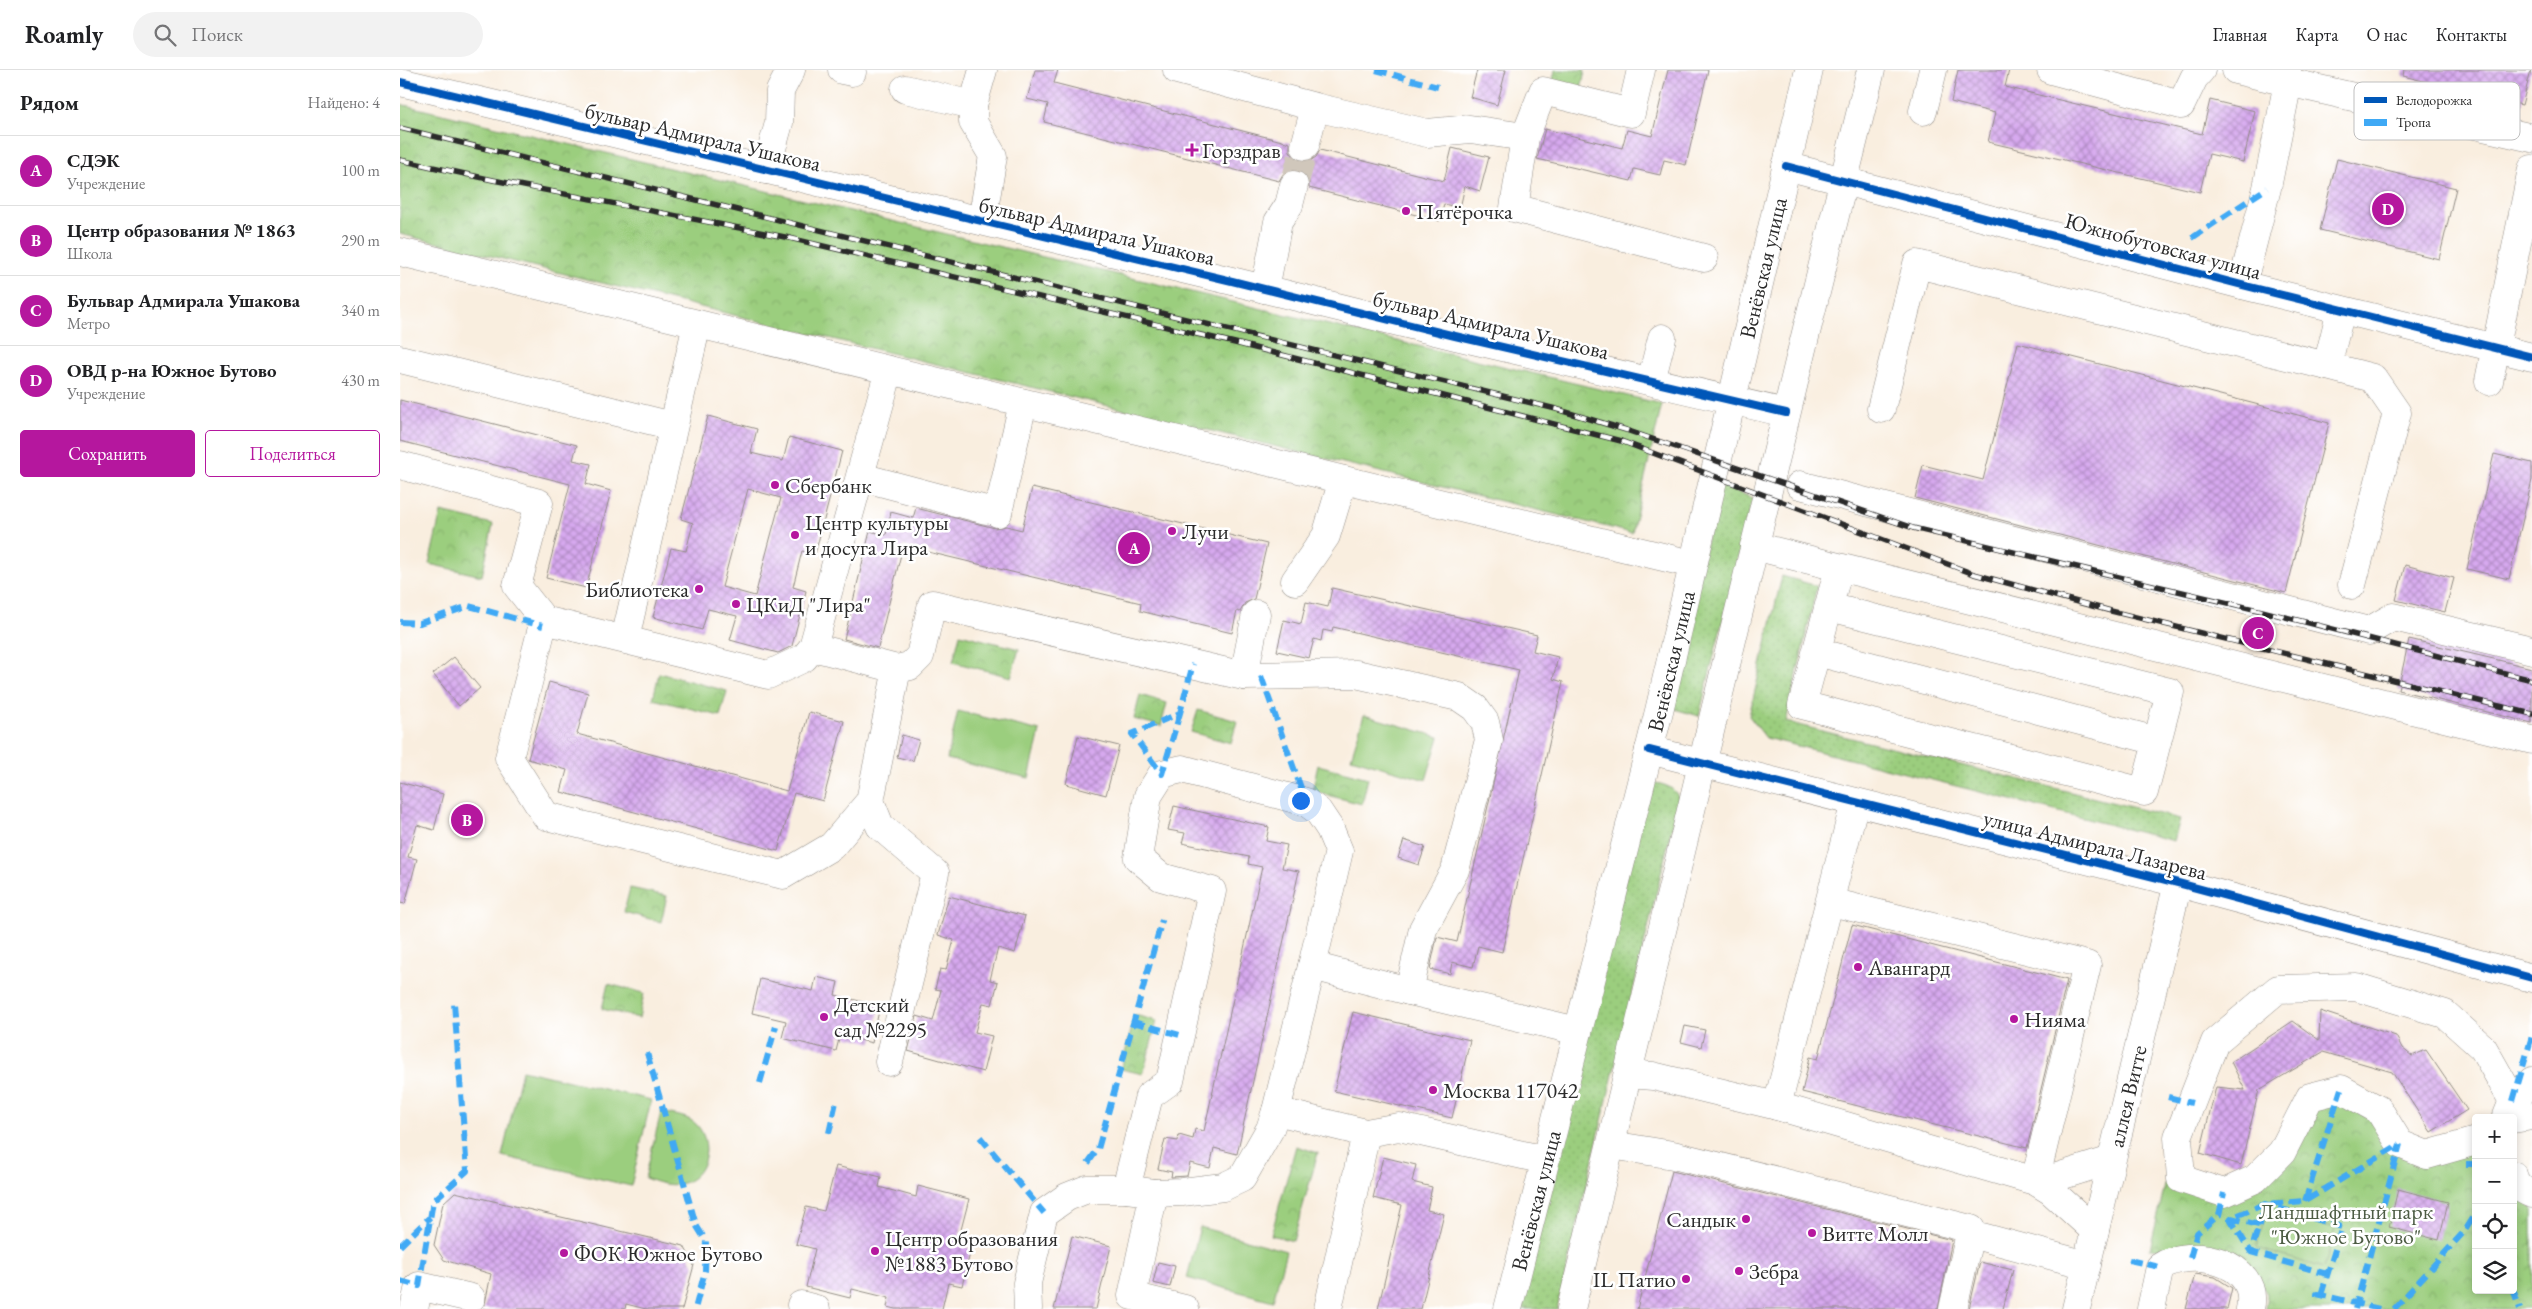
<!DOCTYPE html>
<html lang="ru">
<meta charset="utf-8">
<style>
body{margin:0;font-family:"EB Garamond",serif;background:#f2f2f2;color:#202124}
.controls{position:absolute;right:15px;bottom:15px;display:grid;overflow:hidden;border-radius:5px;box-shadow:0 2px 8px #0003}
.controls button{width:45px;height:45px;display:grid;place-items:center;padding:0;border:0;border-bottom:1px solid #e0e0e0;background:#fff;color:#202124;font:25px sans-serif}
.you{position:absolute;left:900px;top:730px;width:18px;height:18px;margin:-12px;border:4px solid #fff;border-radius:50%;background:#1a73e8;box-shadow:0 0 0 8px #1a73e833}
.badge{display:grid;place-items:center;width:32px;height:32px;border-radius:50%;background:#b5179e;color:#fff;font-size:16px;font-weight:700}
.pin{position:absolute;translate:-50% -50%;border:2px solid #fff;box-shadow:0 1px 5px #0006}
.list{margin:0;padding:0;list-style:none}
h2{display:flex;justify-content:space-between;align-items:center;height:65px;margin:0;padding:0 20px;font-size:21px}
h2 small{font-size:16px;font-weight:400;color:#757577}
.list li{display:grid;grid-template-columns:32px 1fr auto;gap:15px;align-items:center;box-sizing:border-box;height:70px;padding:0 20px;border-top:1px solid #e0e0e0}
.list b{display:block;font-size:19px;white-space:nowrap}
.list p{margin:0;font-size:16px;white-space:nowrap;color:#757577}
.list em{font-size:16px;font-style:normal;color:#757577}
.actions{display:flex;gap:10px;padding:15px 20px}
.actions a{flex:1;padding:11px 0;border:1px solid #b5179e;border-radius:5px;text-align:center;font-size:18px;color:#b5179e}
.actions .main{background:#b5179e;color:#fff}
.icon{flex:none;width:28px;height:28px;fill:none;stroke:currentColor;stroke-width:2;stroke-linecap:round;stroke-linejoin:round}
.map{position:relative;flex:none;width:2132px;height:1239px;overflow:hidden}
header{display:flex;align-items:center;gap:30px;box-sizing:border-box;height:70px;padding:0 25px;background:#fff;border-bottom:1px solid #e0e0e0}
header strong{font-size:24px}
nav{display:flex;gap:28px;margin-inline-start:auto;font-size:18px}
.search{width:350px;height:45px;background:#f2f2f2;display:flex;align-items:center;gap:12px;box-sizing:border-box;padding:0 18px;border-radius:28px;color:#757577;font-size:19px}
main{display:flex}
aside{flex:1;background:#fff}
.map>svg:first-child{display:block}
.grass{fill:url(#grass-dots);stroke:#637c54}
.park{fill:url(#park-crowns);stroke:#637c54}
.pitch{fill:#9bce7e;stroke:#637c54}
.building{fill:url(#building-cross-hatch);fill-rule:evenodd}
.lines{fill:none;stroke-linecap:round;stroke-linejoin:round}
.minor-tunnel{stroke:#d0c7bb;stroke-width:28;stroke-dasharray:28 14;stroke-linecap:butt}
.minor-casing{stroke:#928c85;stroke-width:29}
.major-casing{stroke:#928c85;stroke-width:29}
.minor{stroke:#fff;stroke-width:28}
.major{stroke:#fff;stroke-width:28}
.rail-casing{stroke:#2b2b2b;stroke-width:5.5}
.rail{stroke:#fff;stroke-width:4;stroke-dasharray:11;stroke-linecap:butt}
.quiet{stroke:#3fa9f5;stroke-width:6;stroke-dasharray:12 6;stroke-linecap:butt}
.cycleway-casing{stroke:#fff;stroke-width:11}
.cycleway{stroke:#0057b8;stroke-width:8}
.poi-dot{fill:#b5179e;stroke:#fff;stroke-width:2}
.labels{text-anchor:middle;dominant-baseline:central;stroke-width:5;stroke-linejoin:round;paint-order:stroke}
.street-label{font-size:22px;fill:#2b2b2b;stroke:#fff}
.poi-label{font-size:22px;fill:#2b2b2b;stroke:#fff;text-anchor:start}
.park-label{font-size:22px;fill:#4d5c44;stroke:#fff}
.key{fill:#fff;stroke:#bfbfbf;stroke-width:1}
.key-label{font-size:14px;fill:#2b2b2b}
</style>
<header>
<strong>Roamly</strong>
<div class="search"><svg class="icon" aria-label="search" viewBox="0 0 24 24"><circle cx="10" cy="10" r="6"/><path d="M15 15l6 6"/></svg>Поиск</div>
<nav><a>Главная</a><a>Карта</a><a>О нас</a><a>Контакты</a></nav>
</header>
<main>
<aside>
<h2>Рядом<small>Найдено: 4</small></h2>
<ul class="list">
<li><span class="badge">A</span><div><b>СДЭК</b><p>Учреждение</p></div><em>100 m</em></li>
<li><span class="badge">B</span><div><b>Центр образования № 1863</b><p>Школа</p></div><em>290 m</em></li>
<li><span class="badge">C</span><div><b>Бульвар Адмирала Ушакова</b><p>Метро</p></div><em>340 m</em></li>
<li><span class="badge">D</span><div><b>ОВД р-на Южное Бутово</b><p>Учреждение</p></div><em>430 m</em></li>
</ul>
<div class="actions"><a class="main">Сохранить</a><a>Поделиться</a></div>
</aside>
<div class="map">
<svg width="2132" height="1239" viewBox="0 0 2132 1239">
<defs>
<pattern id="grass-dots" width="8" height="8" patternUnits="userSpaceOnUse" patternTransform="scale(1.25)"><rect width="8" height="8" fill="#9bce7e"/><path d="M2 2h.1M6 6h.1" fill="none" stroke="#86b16d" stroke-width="1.8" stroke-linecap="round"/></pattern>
<pattern id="park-crowns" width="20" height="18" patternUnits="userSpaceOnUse" patternTransform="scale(1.25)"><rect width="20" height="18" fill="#9bce7e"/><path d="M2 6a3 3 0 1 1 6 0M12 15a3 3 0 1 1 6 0" fill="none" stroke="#86b16d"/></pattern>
<pattern id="building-cross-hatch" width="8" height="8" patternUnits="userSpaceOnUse" patternTransform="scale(1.25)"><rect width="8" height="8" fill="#d7a9ef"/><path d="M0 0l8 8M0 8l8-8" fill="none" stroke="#af8ac2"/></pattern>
</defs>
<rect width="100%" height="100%" fill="#fff"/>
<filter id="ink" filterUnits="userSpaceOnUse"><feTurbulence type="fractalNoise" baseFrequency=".02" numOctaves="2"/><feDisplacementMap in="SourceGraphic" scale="10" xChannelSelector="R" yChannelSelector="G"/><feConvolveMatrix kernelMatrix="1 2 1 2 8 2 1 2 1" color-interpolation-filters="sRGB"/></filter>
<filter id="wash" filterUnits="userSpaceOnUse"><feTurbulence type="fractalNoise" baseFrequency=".0096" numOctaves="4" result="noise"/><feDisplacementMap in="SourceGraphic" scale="20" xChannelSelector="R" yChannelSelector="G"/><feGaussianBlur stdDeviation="1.12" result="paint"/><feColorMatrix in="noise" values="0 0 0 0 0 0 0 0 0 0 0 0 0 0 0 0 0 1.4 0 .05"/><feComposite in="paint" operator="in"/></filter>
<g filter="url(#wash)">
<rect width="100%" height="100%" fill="#f9eedf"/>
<!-- grass -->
<path class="grass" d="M1320 415 1353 428 1299 646 1267 637Z
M1382 506 1417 516 1386 652 1780 749 1774 771 1366 668 1349 646Z
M1256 713C1267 715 1274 718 1279 728L1157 1239H1120L1247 719Z"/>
<!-- park -->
<path class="park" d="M1155 0H1185L1181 19 1152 13Z
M0 34 1262 334 1232 463 0 164Z
M41 442 93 454 82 506 29 494Z
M560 564 619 579 611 607 553 592Z
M259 603 327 621 320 646 253 629Z
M740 625 767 633 761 656 734 649Z
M798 640 837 651 831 673 791 662Z
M918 695 968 708 962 734 912 721Z
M230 818 267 826 261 852 224 842Z
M208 914 244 923 239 948 202 939Z
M735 945 757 951 743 1004 721 999Z
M1936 1031 1972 1049 2000 1086 2076 1081V1220H2113V1125L2132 1137V1239H1865L1867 1224 1855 1204 1786 1183 1750 1179 1766 1111 1828 1131 1915 1039Z
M896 1076 918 1083 893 1171 871 1165Z"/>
<!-- pitch -->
<path class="pitch" d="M558 641 640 661 629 708 547 689Z
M964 645 1039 667 1026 710 951 688Z
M122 1000 251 1030 231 1116 102 1086Z
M261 1042C273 1045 289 1046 297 1055 312 1072 308 1102 286 1112 273 1118 258 1113 245 1108Z
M1867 1139 1935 1159 1924 1198 1856 1178Z
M800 1157 886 1181 873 1231 787 1208Z"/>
<g id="blocks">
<!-- building -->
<path class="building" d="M635 0H658L654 13 890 73V81L894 87 902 91H910L916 87 920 80 1044 111 1052 78 1089 87 1080 121 1065 116 1060 138 1044 134 1040 151 909 118V110L905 104 898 100H889L883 104 879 111 644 52 648 34 627 29Z
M1077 0H1106L1097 35 1070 27Z
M1268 0H1308L1286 95 1264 90 1260 105 1234 99 1231 111 1137 89 1145 59 1222 78 1227 60 1252 66Z
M1558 0H1609L1605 17 1802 64 1810 30 1855 41 1843 92 1809 84 1800 122 1588 72 1595 43 1551 32Z
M2004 0H2131L2122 35 2003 6Z
M1937 89 2056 118 2039 189 1920 160Z
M1618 273 1929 353 1886 523 1515 428 1523 395 1583 410Z
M0 330 177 375 173 390 191 394 186 414 211 421 186 518 146 508 170 414 0 371Z
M308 346 357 359 351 383 383 391 389 367 442 381 415 484 402 481 393 517 406 521 392 576 378 583 330 570 337 546 308 539 302 560 253 547 271 478 286 481 293 453 281 449ZM348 419 381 428 355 526 322 517Z
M2094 384 2132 393V410L2109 509 2067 499Z
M632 418 867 474 854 529 845 533 840 542 837 541 832 563 740 541 741 533 503 476 478 578 444 569 470 461 486 465 491 442 513 448 516 438 595 458 606 456 622 460Z
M2005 495 2054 508 2045 542 1996 530Z
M932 518 1137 565 1133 581 1158 587 1153 609 1163 612 1102 882 1078 876 1073 897 1052 892 1050 904 1030 899 1037 867 1057 872 1119 600 933 557 932 562 923 560 921 571 914 569 909 588 877 581 884 550 901 554 906 532 928 537Z
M2009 569 2132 598V653L1998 620Z
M54 587 80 618 59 636 33 604Z
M149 612 188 623 177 664 387 721 409 642 444 651 423 731 394 723 378 781 161 722 167 700 128 689Z
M502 665 519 670 513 691 497 687Z
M678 666 719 676 706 725 666 714Z
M0 712 43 724 34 760 17 755 8 787 17 789 5 834 0 833Z
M774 736 869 757 866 771 887 775 882 798 899 801 837 1084 814 1078 810 1098 790 1093 787 1106 771 1107 772 1102 758 1099 765 1069 778 1071 779 1065 793 1069 795 1059 804 1061 862 797 848 794 849 787 782 773 785 763 768 760Z
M1004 770 1025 777 1019 795 998 788Z
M549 826 625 846 615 883 598 878 590 910 598 912 592 935 583 933 575 962 592 966 583 1002 508 981 517 946 533 951 541 920 535 919 540 899 546 900 554 870 538 865Z
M1452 855 1667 910 1627 1078 1402 1022 1410 987 1418 989Z
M416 907 438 912 435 925 480 936 472 973 440 965 436 981 382 968 386 951 352 943 360 909 413 921Z
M1920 941 1996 966 2002 978 2012 986 2026 980 2067 1040 2031 1062 1992 1002 1923 982 1859 1020 1841 1095 1800 1083 1816 1017 1845 1020 1831 992 1893 951 1919 970Z
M953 942 1070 970 1052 1048 934 1021Z
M1285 956 1305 960 1301 977 1281 972Z
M983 1087 1016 1095 1012 1112 1032 1117 1027 1140 1044 1144 1021 1239H978L1002 1135 973 1128Z
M436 1096 481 1107 479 1117 516 1127 518 1116 569 1129 557 1175 571 1179 562 1216 548 1213 542 1239H495L487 1237 489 1228 452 1219 450 1228 406 1217 415 1179 396 1174 406 1137 424 1141Z
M1272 1101 1552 1170 1538 1239H1237Z
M1998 1119 2048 1132 2039 1170 1989 1157Z
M55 1122 284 1176 294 1195 282 1239H246L226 1234 225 1239H84L91 1204 44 1190 34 1175 43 1133Z
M672 1166 711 1176 696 1239H654Z
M758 1192 775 1196 770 1217 753 1213Z
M1580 1192 1613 1200 1603 1239H1569Z
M1795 1204 1815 1207 1832 1218 1827 1239H1786Z"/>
</g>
</g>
<g filter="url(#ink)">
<use href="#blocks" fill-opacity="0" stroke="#928c85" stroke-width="1"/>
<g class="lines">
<!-- minor-tunnel -->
<path class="minor-tunnel" d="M894 115 905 76"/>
<!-- minor casing -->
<g class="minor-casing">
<g id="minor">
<path d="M442 0 452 2"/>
<path d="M777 0 915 37 1027 63 1070 59 1125 67 1143 21 1231 43 1241 0"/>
<path d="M1651 0 1781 35 1794 8 1801 0"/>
<path d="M1836 0 1888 12 1867 118 1842 215"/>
<path d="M1887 0 1888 12 2132 68"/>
<path d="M0 12 832 211 1055 266 1386 343"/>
<path d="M505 19 573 35"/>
<path d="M1523 41 1533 0"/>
<path d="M1125 67 1114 138 1304 188"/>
<path d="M905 76 915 37"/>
<path d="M1386 96 1842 215 2132 287"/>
<path d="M366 100 379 53 380 21 391 0"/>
<path d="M582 151 593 86 573 52V35L583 0"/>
<path d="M0 182 1292 494"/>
<path d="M865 219 878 152 889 135 894 115"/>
<path d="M1941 240 1927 296 1973 308 1997 343 1952 515"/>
<path d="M0 289 273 356"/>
<path d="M1251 311 1262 268"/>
<path d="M2089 311 2132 99"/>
<path d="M1481 339 1517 194 1927 296"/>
<path d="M0 395 139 433 117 516 144 550 368 605 404 588 413 577 497 599 510 596 520 586 532 534 844 606 956 604 1059 627 1075 638 1085 652 1089 670 1055 800 1023 859 1009 921 1178 961"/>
<path d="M461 407 586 440"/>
<path d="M1400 415 1969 561 1993 547 2132 580"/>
<path d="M598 443 623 333"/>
<path d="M1354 476 2132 670"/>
<path d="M895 511 926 466 943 410"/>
<path d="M1429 537 1770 622 1744 722 1402 635 1439 498"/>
<path d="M144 550 109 688 146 746 383 805 432 776 470 731 497 599"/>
<path d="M225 569 297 254"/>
<path d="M413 577 489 300"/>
<path d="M1417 582 1757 671"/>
<path d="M844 606 856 544"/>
<path d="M1249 680 1778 813 2132 908"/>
<path d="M470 731 480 756 535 803 489 992"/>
<path d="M1431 832 1687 895 1635 1111"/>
<path d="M1228 1004 1253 1006 1377 1036 1635 1111 1651 1121 1695 1161"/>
<path d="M1377 1036 1455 732"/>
<path d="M876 1041 966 1063 999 1057 1145 1090"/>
<path d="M2107 1046 2113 1031 2132 1011"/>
<path d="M2113 1049 2132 1046"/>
<path d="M2076 1071 2027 1085 2000 1074 1979 1040 1941 1019 1910 1027 1882 1082 1855 1109 1824 1123 1781 1109 1778 1067 1815 972 1878 919 1956 917 2045 944 2083 978 2113 1031"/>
<path d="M1211 1075 1273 1085 1571 1159 1553 1239"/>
<path d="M2113 1105C2116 1116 2122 1120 2132 1124"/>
<path d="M1635 1111 1654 1108 1711 1090"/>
<path d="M726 1119 749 1026 770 1011 812 821 761 807 738 788 748 726 762 704 782 699 906 732 918 741 930 759 939 781 912 896"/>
<path d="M754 1123 732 1226 785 1239"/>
<path d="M1582 1167 1687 1195"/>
<path d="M401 1235 416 1239"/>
<path d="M14 1239 19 1216 71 1228"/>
<path d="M628 1239 627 1213 644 1143 667 1127 687 1119H726L754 1123 782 1122 823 1117 842 1108 870 1059 876 1041 912 896 1009 921"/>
<path d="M928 1239 966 1063"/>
<path id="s1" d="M1676 1239 1778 813"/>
<path d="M1751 1239 1760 1197C1790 1176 1861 1191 1850 1239"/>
</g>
</g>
<!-- major casing -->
<g class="major-casing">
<g id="major">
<path id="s2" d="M1108 1239 1259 641 1409 0"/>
<path d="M1171 1239 1402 279 1471 0"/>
</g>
</g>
<!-- minor -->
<use href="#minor" class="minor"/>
<!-- major -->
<use href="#major" class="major"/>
<!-- rail casing -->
<g class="rail-casing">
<path id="rail" d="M0 58 1156 339 1226 360 1513 458 1862 541 2132 610
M0 90 93 110 385 167 835 273 1221 371 1574 504 1711 541 2132 644"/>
</g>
<!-- rail -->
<use href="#rail" class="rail"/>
<!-- quiet -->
<path class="quiet" d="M976 0 1038 17
M1792 168 1867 118
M0 552 20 553 69 536 143 556
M861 606 906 732
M780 643 762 704 732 664 780 643 793 594
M733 952 780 965
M247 983 296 1155 306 1171 305 1201 295 1239
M360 1013 376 956
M1768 1027 1792 1033
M2113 1031 2132 966
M429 1063 436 1032
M580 1067 644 1143
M688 1093 698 1079 762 850
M2066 1094H2076
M1905 1131 1941 1019
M1829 1147 1851 1182
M1859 1155 1831 1148 1865 1134 1905 1131 2000 1074
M0 1176 30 1147
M1790 1188 1797 1163 1819 1145 1824 1123
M1729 1190 1760 1197
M0 1211 19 1216 33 1131 67 1101 54 933
M2113 1219 2120 1239
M1921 1225 1942 1157 1865 1134 1851 1182 1927 1204
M1917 1226V1224L1980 1239
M1955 1239 2000 1074
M1994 1239 2062 1164 2076 1142"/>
<!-- cycleway casing -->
<g class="cycleway-casing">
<path id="cycleway" d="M0 12 832 211 1055 266 1386 343
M1386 96 1842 215 2132 287
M1249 680 1778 813 2132 908"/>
</g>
<!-- cycleway -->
<use href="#cycleway" class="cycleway"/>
</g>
</g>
<!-- markers -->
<g class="poi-dot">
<path d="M789.5 72.5h5v5h5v5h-5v5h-5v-5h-5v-5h5z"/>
<circle cx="1006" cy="141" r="5"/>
<circle cx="375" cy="415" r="5"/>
<circle cx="772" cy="461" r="5"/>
<circle cx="395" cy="465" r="5"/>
<circle cx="299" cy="519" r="5"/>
<circle cx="336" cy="534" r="5"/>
<circle cx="1458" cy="897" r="5"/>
<circle cx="424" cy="947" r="5"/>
<circle cx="1614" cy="949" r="5"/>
<circle cx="1033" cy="1020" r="5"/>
<circle cx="1346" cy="1149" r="5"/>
<circle cx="1412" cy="1163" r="5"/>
<circle cx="475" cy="1181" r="5"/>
<circle cx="164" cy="1183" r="5"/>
<circle cx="1339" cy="1201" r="5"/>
<circle cx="1286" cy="1209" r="5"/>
</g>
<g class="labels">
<!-- street labels -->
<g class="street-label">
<text transform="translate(303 67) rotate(13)">бульвар Адмирала Ушакова</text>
<text transform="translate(697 161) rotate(13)">бульвар Адмирала Ушакова</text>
<text transform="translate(1763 176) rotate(15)">Южнобутовская улица</text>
<text stroke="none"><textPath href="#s2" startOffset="1072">Венёвская улица</textPath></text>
<text transform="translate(1091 255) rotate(13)">бульвар Адмирала Ушакова</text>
<text stroke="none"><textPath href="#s2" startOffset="668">Венёвская улица</textPath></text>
<text transform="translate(1695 775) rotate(14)">улица Адмирала Лазарева</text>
<text stroke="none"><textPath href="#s1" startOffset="219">аллея Витте</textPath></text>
<text stroke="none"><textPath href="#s2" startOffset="112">Венёвская улица</textPath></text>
</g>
<!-- poi labels -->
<g class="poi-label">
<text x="802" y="80">Горздрав</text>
<text x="1016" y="141">Пятёрочка</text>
<text x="385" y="415">Сбербанк</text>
<text x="405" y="452">Центр культуры<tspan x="405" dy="25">и досуга Лира</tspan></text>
<text x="782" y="461">Лучи</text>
<text x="289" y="519" text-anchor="end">Библиотека</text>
<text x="346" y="534">ЦКиД "Лира"</text>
<text x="1468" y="897">Авангард</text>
<text x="434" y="934">Детский<tspan x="434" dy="25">сад №2295</tspan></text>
<text x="1624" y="949">Нияма</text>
<text x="1043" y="1020">Москва 117042</text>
<text x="1336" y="1149" text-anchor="end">Сандык</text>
<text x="1422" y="1163">Витте Молл</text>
<text x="485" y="1168">Центр образования<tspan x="485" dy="25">№1883 Бутово</tspan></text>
<text x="174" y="1183">ФОК Южное Бутово</text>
<text x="1349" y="1201">Зебра</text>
<text x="1276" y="1209" text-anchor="end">IL Патио</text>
</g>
<!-- park labels -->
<g class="park-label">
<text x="1946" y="1141">Ландшафтный парк<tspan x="1946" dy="25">"Южное Бутово"</tspan></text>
</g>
</g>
<!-- legend -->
<rect x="1954" y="12" width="166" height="58" rx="8" class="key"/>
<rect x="1964" y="27" width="23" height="6" fill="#0057b8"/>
<rect x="1964" y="49" width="23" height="7" fill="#3fa9f5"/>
<g class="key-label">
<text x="1996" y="35">Велодорожка</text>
<text x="1996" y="57">Тропа</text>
</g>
</svg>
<div class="controls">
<button>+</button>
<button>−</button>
<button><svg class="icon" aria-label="locate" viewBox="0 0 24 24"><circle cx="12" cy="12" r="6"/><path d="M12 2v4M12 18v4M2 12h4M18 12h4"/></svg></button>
<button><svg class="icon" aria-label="layers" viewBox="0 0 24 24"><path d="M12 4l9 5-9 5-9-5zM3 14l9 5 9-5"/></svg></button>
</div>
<div class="you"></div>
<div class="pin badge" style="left:734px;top:478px">A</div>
<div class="pin badge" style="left:67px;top:750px">B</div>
<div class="pin badge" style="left:1858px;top:563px">C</div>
<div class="pin badge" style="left:1988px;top:139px">D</div>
</div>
</main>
